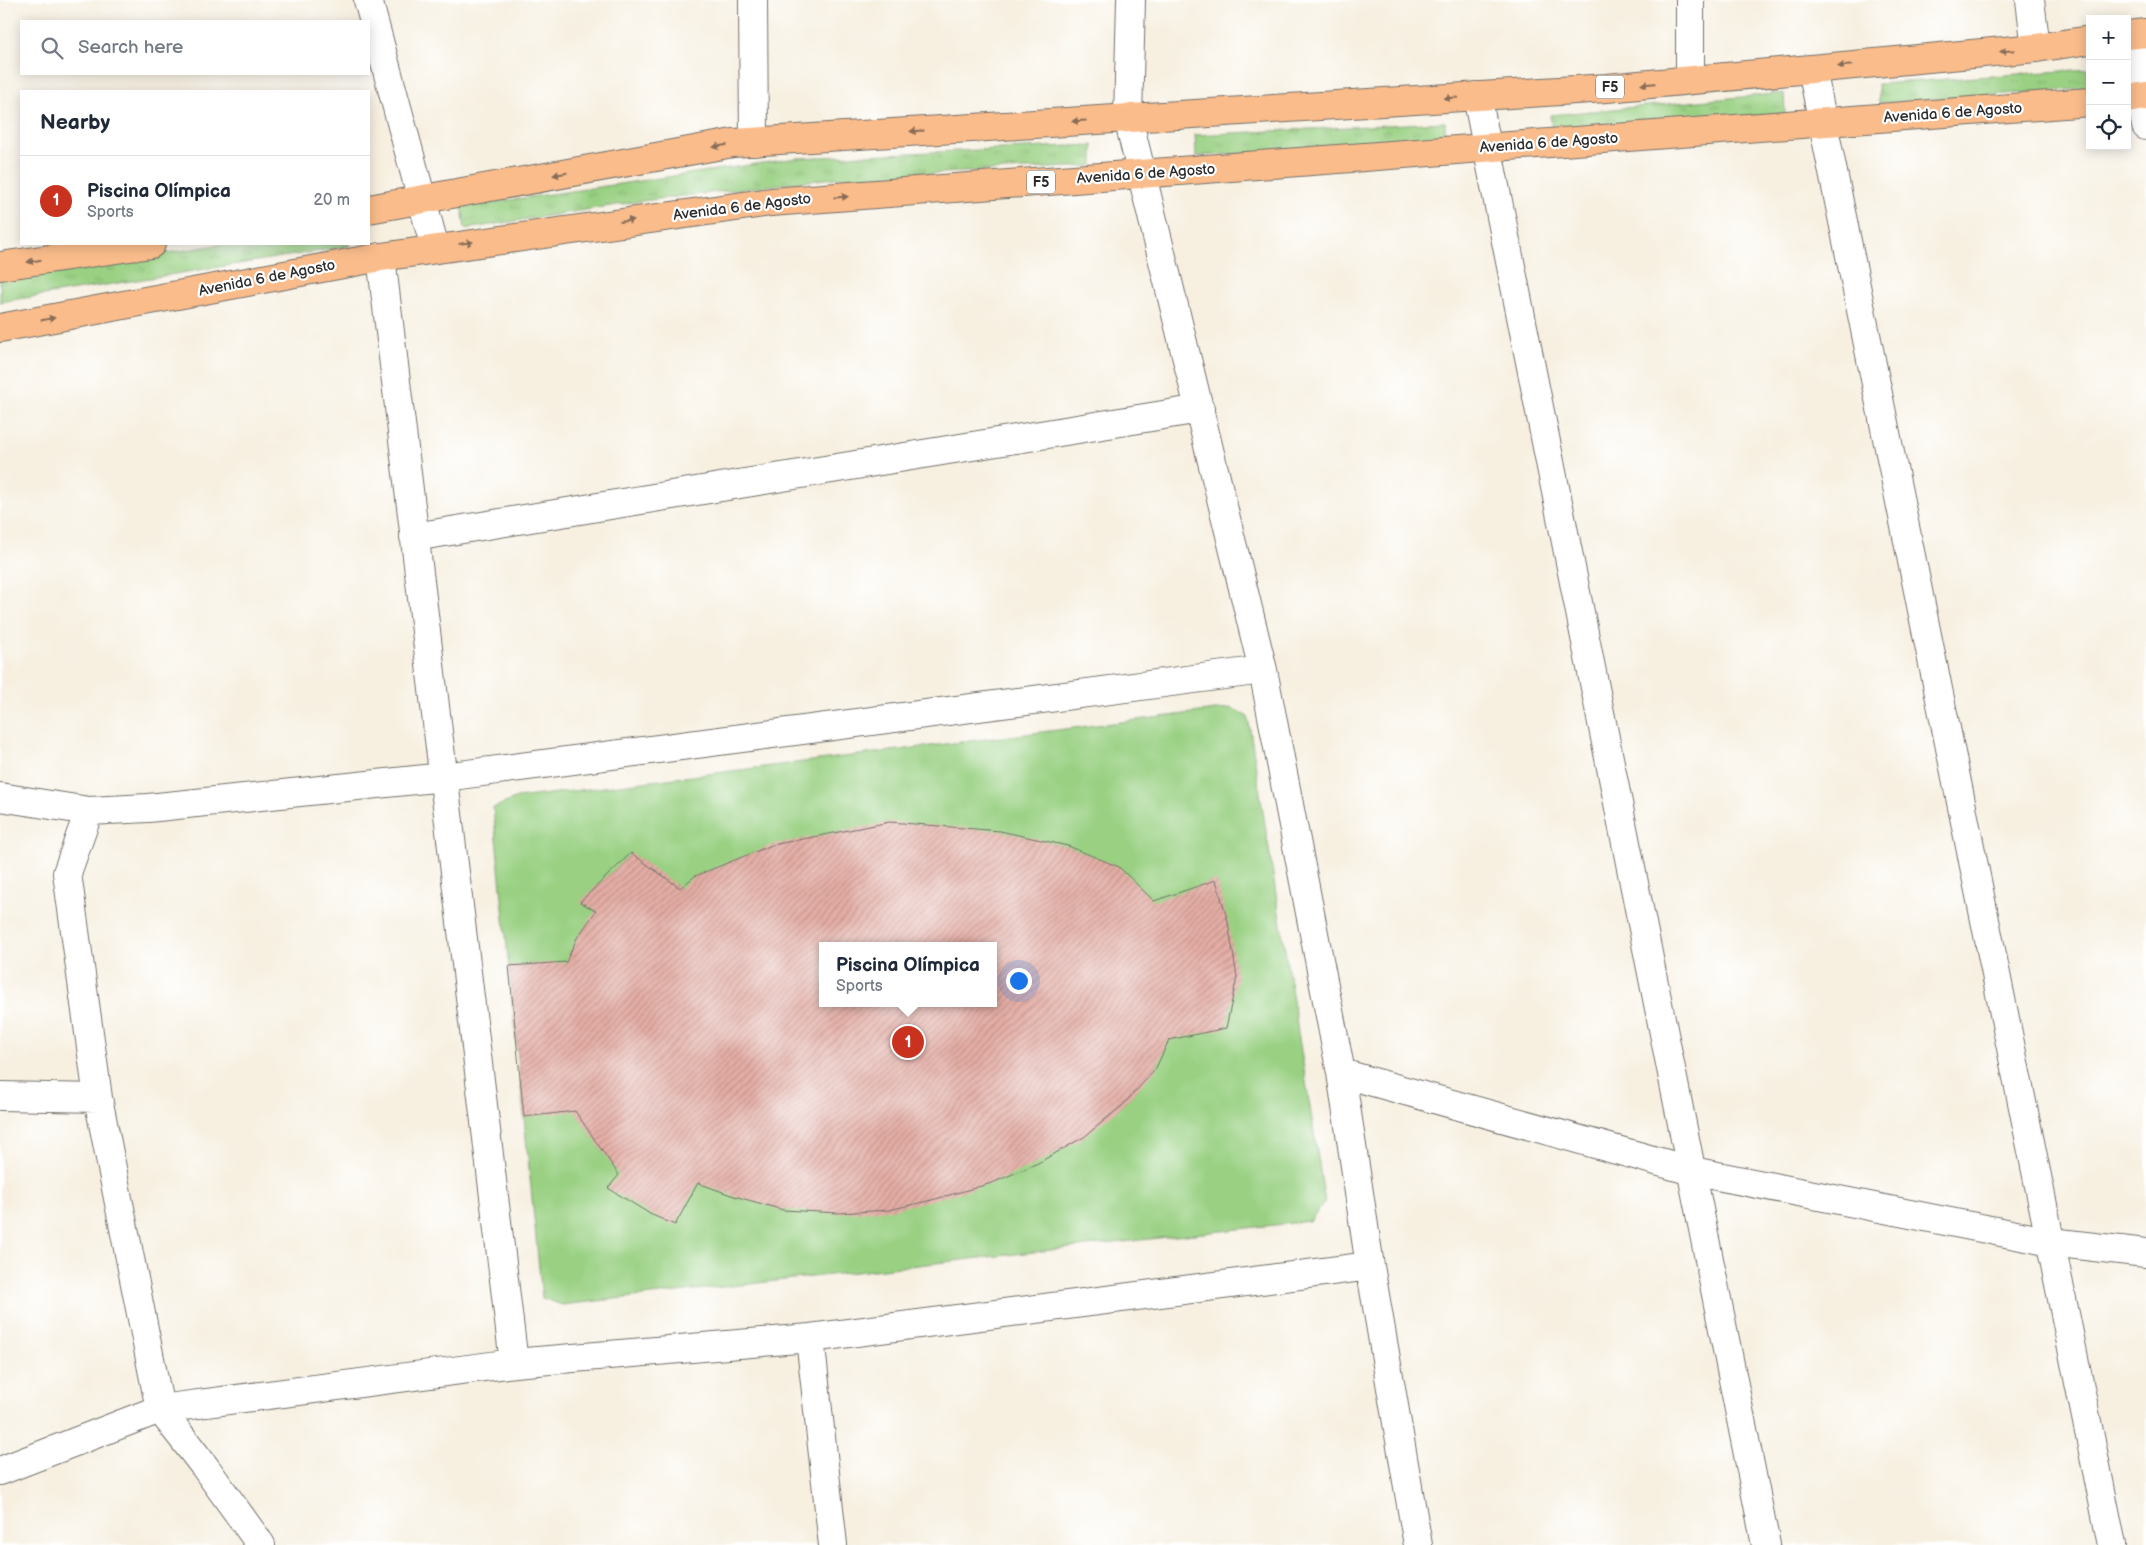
<!DOCTYPE html>
<meta charset="utf-8">
<style>
body{margin:0;font-family:"Balsamiq Sans",sans-serif;background:#f6f6f7;color:#1f2937}
.controls{position:absolute;right:15px;top:15px;display:grid;overflow:hidden;border-radius:0px;box-shadow:0 2px 12px #0003}
.controls button{width:45px;height:45px;display:grid;place-items:center;padding:0;border:0;border-bottom:1px solid #e0e1e3;background:#fff;color:#1f2937;font:25px sans-serif}
.you{position:absolute;left:1018px;top:980px;width:18px;height:18px;margin:-12px;border:4px solid #fff;border-radius:50%;background:#1a73e8;box-shadow:0 0 0 8px #1a73e833}
.badge{display:grid;place-items:center;width:32px;height:32px;border-radius:50%;background:#c8321e;color:#fff;font-size:16px;font-weight:700}
.pin{position:absolute;translate:-50% -50%;border:2px solid #fff;box-shadow:0 1px 5px #0006}
.popup{position:absolute;left:819px;top:942px;width:178px;height:65px;box-sizing:border-box;display:grid;place-content:center;border-radius:0px;background:#fff;filter:drop-shadow(0 1px 4px #0005);font-size:16px;white-space:nowrap;color:#747a83}
.popup b{font-size:19px;color:#1f2937}
.popup::after{content:'';position:absolute;left:50%;top:100%;margin-left:-10px;border:10px solid transparent;border-top-color:#fff}
.list{margin:0;padding:0;list-style:none}
h2{display:flex;justify-content:space-between;align-items:center;height:65px;margin:0;padding:0 20px;font-size:21px}
h2 small{font-size:16px;font-weight:400;color:#747a83}
.list li{display:grid;grid-template-columns:32px 1fr auto;gap:15px;align-items:center;box-sizing:border-box;height:90px;padding:0 20px;border-top:1px solid #e0e1e3}
.list b{display:block;font-size:19px;white-space:nowrap}
.list p{margin:0;font-size:16px;white-space:nowrap;color:#747a83}
.list em{font-size:16px;font-style:normal;color:#747a83}
.icon{flex:none;width:28px;height:28px;fill:none;stroke:currentColor;stroke-width:2;stroke-linecap:round;stroke-linejoin:round}
.map{position:relative;flex:none;width:2146px;height:1545px;overflow:hidden}
.search{position:absolute;background:#fff;box-shadow:0 2px 12px #0003;left:20px;top:20px;width:350px;height:55px;display:flex;align-items:center;gap:12px;box-sizing:border-box;padding:0 18px;border-radius:0px;color:#747a83;font-size:19px}
.panel{position:absolute;background:#fff;box-shadow:0 2px 12px #0003;left:20px;top:90px;width:350px;height:155px;border-radius:0px}
.map>svg:first-child{display:block}
.grass{fill:url(#grass-tufts);stroke:#627e56}
.garden{fill:#99d082;stroke:#627e56;fill-rule:evenodd}
.building{fill:url(#building-hatch);fill-rule:evenodd}
.lines{fill:none;stroke-linecap:round;stroke-linejoin:round}
.minor-casing{stroke:#72706b;stroke-width:30}
.highway-casing{stroke:#72706b;stroke-width:30}
.minor{stroke:#fff;stroke-width:28}
.highway{stroke:#fabc8b;stroke-width:28}
.oneway{fill:#886c56}
.labels{text-anchor:middle;dominant-baseline:central;stroke-width:4.5;stroke-linejoin:round;paint-order:stroke}
.shield{fill:#fff;stroke:#6b6b6b;stroke-width:1}
.shield-label{font-size:14px;font-weight:bold;fill:#2b2b2b}
.street-label{font-size:15px;fill:#2b2b2b;stroke:#fff}
</style>
<div class="map">
<svg width="2146" height="1545" viewBox="0 0 2146 1545">
<defs>
<pattern id="grass-tufts" width="24" height="20" patternUnits="userSpaceOnUse" patternTransform="scale(1.25)"><rect width="24" height="20" fill="#99d082"/><path d="M3 7l-1-3M5 7V3M7 7l1-3M15 17l-1-3M17 17v-4M19 17l1-3" fill="none" stroke="#84b370"/></pattern>
<pattern id="building-hatch" width="6" height="6" patternUnits="userSpaceOnUse" patternTransform="scale(1.25)"><rect width="6" height="6" fill="#e5aea6"/><path d="M-1 1l2-2M0 6l6-6M5 7l2-2" fill="none" stroke="#ba8e87"/></pattern>
</defs>
<rect width="100%" height="100%" fill="#fff"/>
<filter id="ink" filterUnits="userSpaceOnUse"><feTurbulence type="fractalNoise" baseFrequency=".02" numOctaves="2"/><feDisplacementMap in="SourceGraphic" scale="10" xChannelSelector="R" yChannelSelector="G"/><feConvolveMatrix kernelMatrix="1 2 1 2 8 2 1 2 1" color-interpolation-filters="sRGB"/></filter>
<filter id="wash" filterUnits="userSpaceOnUse"><feTurbulence type="fractalNoise" baseFrequency=".0096" numOctaves="4" result="noise"/><feDisplacementMap in="SourceGraphic" scale="20" xChannelSelector="R" yChannelSelector="G"/><feGaussianBlur stdDeviation="1.12" result="paint"/><feColorMatrix in="noise" values="0 0 0 0 0 0 0 0 0 0 0 0 0 0 0 0 0 1.4 0 .05"/><feComposite in="paint" operator="in"/></filter>
<g filter="url(#wash)">
<rect width="100%" height="100%" fill="#f7f0e1"/>
<!-- grass -->
<path class="grass" d="M2090 69V88L1879 103 1878 84Z
M1784 93 1785 113 1552 135 1550 115Z
M1445 122V143L1196 156 1195 135Z
M1093 145V166L834 178 642 201 465 229 462 207 797 158Z
M224 244H349L350 246 0 302V279Z"/>
<!-- garden -->
<path class="garden" d="M1232 708 1248 717 1325 1202 1310 1221 562 1305 542 1298 493 808 517 798ZM823 946H993V1003H823Z"/>
<g id="blocks">
<!-- building -->
<path class="building" d="M890 822 1000 831 1068 846 1119 867 1154 901 1216 880 1228 922 1237 977 1226 1028 1169 1040 1155 1070 1122 1106 1084 1137 1038 1163 992 1183 932 1200 889 1210 838 1213 783 1210 731 1195 698 1183 675 1225 650 1214 608 1188 619 1175 575 1111 524 1117 509 966 566 962 577 938 596 911 580 902 631 853 680 888 695 876 772 845ZM823 946H993V1003H823Z"/>
</g>
</g>
<g filter="url(#ink)">
<use href="#blocks" fill-opacity="0" stroke="#72706b" stroke-width="1"/>
<g class="lines">
<!-- minor casing -->
<g class="minor-casing">
<path id="minor" d="M368 0 435 248
M753 0 754 142
M1131 0 1128 118 1263 670 1341 1073 1370 1266 1418 1545
M1690 0V80
M2030 0 2036 48
M2130 35 2146 126
M1812 69 2112 1545
M1477 96 1766 1545
M381 257 514 1363
M414 537 1200 409
M0 797 89 811 148 808 444 777 1263 670
M89 811 67 873 98 1098 160 1409 205 1467 261 1545
M1341 1073 1692 1171 2051 1242 2146 1253
M0 1096 98 1098
M810 1338 833 1545
M0 1471 160 1409 514 1363 810 1338 1370 1266"/>
</g>
<!-- highway casing -->
<g class="highway-casing">
<path id="highway" d="M2127 35 2146 33
M2127 99 2146 96
M369 209 733 143 1607 88 2036 48 2090 40
M0 266 151 244
M0 328 381 257 771 202 2090 102"/>
</g>
<!-- minor -->
<use href="#minor" class="minor"/>
<!-- highway -->
<use href="#highway" class="highway"/>
</g>
<!-- one-way arrows -->
<defs><path id="oneway-solid" d="M-6-.8H1V-3.2L6.5 0L1 3.2V.8H-6Z" transform="scale(1.25)"/></defs>
<g class="oneway">
<use href="#oneway-solid" transform="translate(2007 51) rotate(175)"/>
<use href="#oneway-solid" transform="translate(1845 66) rotate(175)"/>
<use href="#oneway-solid" transform="translate(1648 84) rotate(175)"/>
<use href="#oneway-solid" transform="translate(1451 98) rotate(176)"/>
<use href="#oneway-solid" transform="translate(1079 121) rotate(176)"/>
<use href="#oneway-solid" transform="translate(917 131) rotate(176)"/>
<use href="#oneway-solid" transform="translate(720 146) rotate(170)"/>
<use href="#oneway-solid" transform="translate(560 174) rotate(170)"/>
<use href="#oneway-solid" transform="translate(841 197) rotate(-4)"/>
<use href="#oneway-solid" transform="translate(627 221) rotate(-8)"/>
<use href="#oneway-solid" transform="translate(466 243) rotate(-8)"/>
<use href="#oneway-solid" transform="translate(34 261) rotate(171)"/>
<use href="#oneway-solid" transform="translate(48 319) rotate(-11)"/>
</g>
</g>
<g class="labels">
<!-- shield labels -->
<g class="shield">
<rect x="1596" y="75.5" width="28" height="23" rx="4"/>
<rect x="1027" y="170.5" width="28" height="23" rx="4"/>
</g>
<g class="shield-label">
<text x="1610" y="87">F5</text>
<text x="1041" y="182">F5</text>
</g>
<!-- street labels -->
<g class="street-label">
<text transform="translate(1953 113) rotate(-4)">Avenida 6 de Agosto</text>
<text transform="translate(1549 143) rotate(-4)">Avenida 6 de Agosto</text>
<text transform="translate(1146 174) rotate(-4)">Avenida 6 de Agosto</text>
<text transform="translate(742 207) rotate(-7)">Avenida 6 de Agosto</text>
<text transform="translate(267 278) rotate(-11)">Avenida 6 de Agosto</text>
</g>
</g>
</svg>
<div class="controls">
<button>+</button>
<button>−</button>
<button><svg class="icon" aria-label="locate" viewBox="0 0 24 24"><circle cx="12" cy="12" r="6"/><path d="M12 2v4M12 18v4M2 12h4M18 12h4"/></svg></button>
</div>
<div class="you"></div>
<div class="pin badge" style="left:908px;top:1042px">1</div>
<div class="popup"><b>Piscina Olímpica</b>Sports</div>
<div class="search"><svg class="icon" aria-label="search" viewBox="0 0 24 24"><circle cx="10" cy="10" r="6"/><path d="M15 15l6 6"/></svg>Search here</div>
<section class="panel">
<h2>Nearby<small></small></h2>
<ul class="list">
<li><span class="badge">1</span><div><b>Piscina Olímpica</b><p>Sports</p></div><em>20 m</em></li>
</ul>
</section>
</div>
